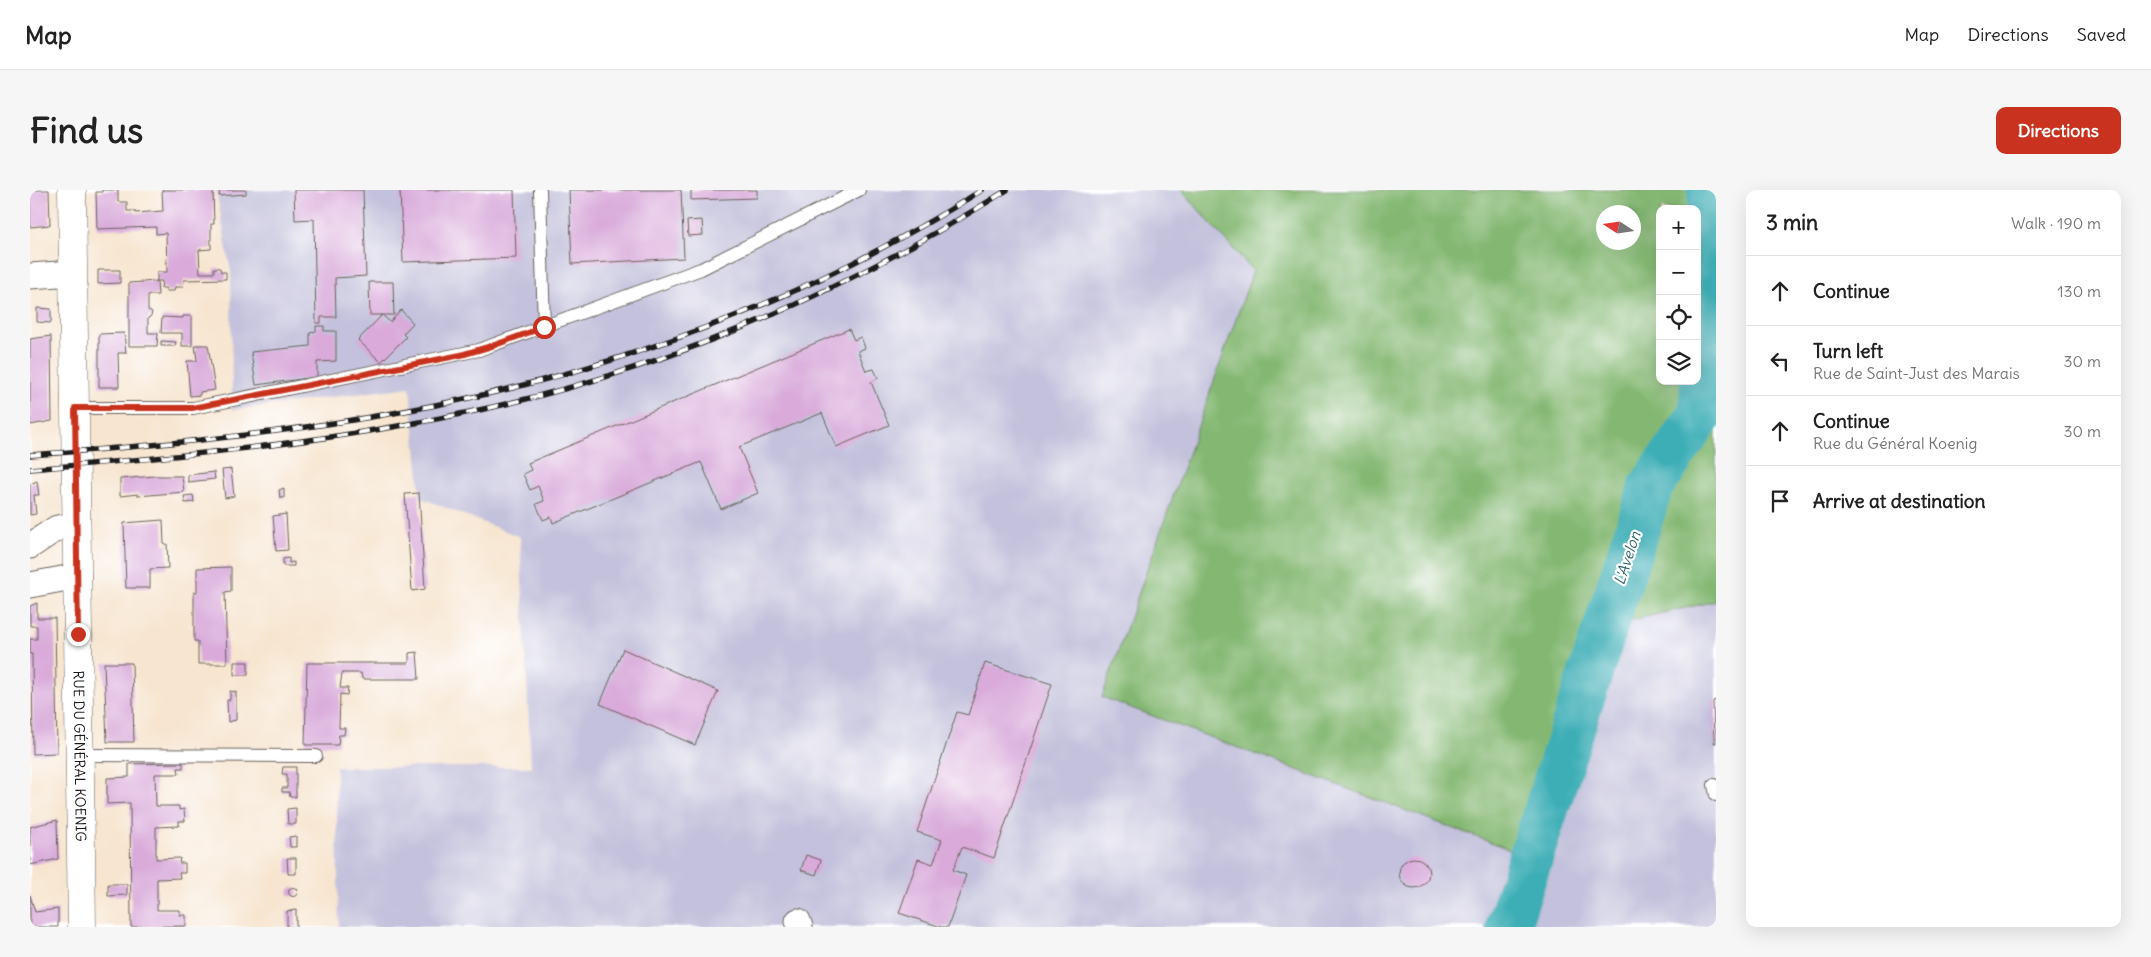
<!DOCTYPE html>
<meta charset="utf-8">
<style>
body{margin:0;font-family:Delius,sans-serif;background:#f6f6f6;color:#222}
.controls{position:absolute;right:15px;top:15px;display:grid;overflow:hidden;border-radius:10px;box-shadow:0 5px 20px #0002}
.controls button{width:45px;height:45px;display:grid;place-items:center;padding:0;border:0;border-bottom:1px solid #e0e0e0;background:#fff;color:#222;font:25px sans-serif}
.compass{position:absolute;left:1566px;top:15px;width:45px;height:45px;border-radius:50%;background:#fff;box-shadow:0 5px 20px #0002;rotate:282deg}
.stop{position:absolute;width:15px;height:15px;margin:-11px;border:4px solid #c8321e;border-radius:50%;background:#fff}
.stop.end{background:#c8321e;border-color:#fff;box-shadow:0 1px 5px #0008}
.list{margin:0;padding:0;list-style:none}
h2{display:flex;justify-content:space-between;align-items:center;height:65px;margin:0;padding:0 20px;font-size:21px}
h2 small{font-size:16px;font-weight:400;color:#767676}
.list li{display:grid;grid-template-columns:32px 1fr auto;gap:15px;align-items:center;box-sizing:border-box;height:70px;padding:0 20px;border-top:1px solid #e0e0e0}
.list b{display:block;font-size:19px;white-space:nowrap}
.list p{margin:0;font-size:16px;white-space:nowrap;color:#767676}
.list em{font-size:16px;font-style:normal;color:#767676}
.icon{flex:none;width:28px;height:28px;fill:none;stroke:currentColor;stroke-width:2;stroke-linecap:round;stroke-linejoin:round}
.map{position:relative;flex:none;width:1686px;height:737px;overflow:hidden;border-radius:10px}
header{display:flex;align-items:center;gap:30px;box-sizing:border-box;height:70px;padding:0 25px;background:#fff;border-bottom:1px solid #e0e0e0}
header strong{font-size:24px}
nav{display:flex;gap:28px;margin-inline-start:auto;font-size:18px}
.intro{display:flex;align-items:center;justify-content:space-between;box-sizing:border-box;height:120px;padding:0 30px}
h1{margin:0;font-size:35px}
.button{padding:12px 22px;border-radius:10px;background:#c8321e;color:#fff;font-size:18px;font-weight:700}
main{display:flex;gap:30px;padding:0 30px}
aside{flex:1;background:#fff;border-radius:10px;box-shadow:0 5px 20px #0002}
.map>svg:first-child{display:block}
.industrial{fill:#c3c1db}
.forest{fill:#84b872;stroke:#506a47;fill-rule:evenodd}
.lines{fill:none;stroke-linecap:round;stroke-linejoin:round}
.river{stroke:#3caeb6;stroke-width:45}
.building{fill:#d9aada}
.service-casing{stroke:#69625b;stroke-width:14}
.minor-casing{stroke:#69625b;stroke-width:27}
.tertiary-casing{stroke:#69625b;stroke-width:29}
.service{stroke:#fff;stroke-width:12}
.minor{stroke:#fff;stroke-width:25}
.tertiary{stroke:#fff;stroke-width:28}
.rail-casing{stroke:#1c1c1c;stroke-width:5.5}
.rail{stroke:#fff;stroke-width:4;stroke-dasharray:11;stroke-linecap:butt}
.route{stroke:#c8321e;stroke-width:6}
.labels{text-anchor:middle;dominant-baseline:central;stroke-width:4.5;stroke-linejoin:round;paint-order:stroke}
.street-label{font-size:14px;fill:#1c1c1c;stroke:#fff}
.water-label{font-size:15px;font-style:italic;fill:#2c6569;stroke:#fff}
</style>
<header>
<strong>Map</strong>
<nav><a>Map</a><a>Directions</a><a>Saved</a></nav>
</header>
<div class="intro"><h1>Find us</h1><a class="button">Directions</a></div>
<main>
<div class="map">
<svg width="1686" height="737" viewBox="0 0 1686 737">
<rect width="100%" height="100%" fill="#fff"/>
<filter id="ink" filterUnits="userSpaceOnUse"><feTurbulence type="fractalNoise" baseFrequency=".02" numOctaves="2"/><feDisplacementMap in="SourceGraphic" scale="10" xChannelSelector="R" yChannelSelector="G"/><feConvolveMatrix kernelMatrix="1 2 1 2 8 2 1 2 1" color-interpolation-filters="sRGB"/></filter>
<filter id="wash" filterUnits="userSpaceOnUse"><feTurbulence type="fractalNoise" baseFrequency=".0096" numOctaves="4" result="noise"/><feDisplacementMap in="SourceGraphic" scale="20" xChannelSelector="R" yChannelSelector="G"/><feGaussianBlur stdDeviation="1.12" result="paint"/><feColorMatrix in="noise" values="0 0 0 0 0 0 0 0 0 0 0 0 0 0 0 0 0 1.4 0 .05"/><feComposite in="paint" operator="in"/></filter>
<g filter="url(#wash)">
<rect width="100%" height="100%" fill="#f7e5d0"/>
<!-- industrial -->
<path class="industrial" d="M186 0H1151L1223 81 1072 507 1492 663 1575 436 1686 411V737H309L306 577H501L490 347 391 308 380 197 202 220 201 82Z"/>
<!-- forest -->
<path class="forest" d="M1151 0H1686V411L1575 436 1492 664 1072 507 1223 81ZM1630 19H1667V191H1630ZM1574 22H1604V52H1574Z"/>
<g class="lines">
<!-- river -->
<path class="river" d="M1478 737 1621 297 1671 224 1680 0"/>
</g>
<g id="blocks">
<!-- building -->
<path class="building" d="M0 0H19L20 35 0 37Z
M72 0H88V12H97V21H105V23L133 21 132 0H183L184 34H181V59L169 60 170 83H184V78H190L191 82H196V89L154 90 153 97H145L144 101H136V98H131L132 91H127V82H137L136 43 126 44V37L67 39 66 2H72Z
M190 0H216V4L189 6Z
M264 0H333L336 86 305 88 306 127H291V133H286L284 29 265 30Z
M370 0H484L486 68 373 72Z
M539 0H651L654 68 542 74Z
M661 0H727V8L661 10Z
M672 30 673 45 658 46 657 31Z
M68 80H90V93L68 94Z
M127 91 128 105H118V120L122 122 121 126 118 128V143H128L127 156H99V93Z
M339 92H363L364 125H340Z
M7 118 21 119V133L7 132Z
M371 120 383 133 373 144 376 147 351 172 328 150 352 125 360 132Z
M153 126H162V156H152V143H131L132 127 153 128Z
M286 136H294V141H306V171L287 172V187L226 195 221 162 280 156V143L286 141Z
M819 139 824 150 831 147 835 158 828 161 836 181 844 179 848 188 841 192 859 235 806 257 792 223 709 257 728 303 691 319 671 272 523 333 521 327 513 330 506 314 514 311 508 296 500 300 493 284 501 280 498 273Z
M94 143 96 163H88L89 197H69V144Z
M21 146 22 231 0 235V149Z
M131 151 146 152 145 156H131Z
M165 155H178L185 200 170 202V205L160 206 157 171H167Z
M201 279 204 306 195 308 192 280Z
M184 282 185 289 158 292V285Z
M125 286H152L154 302 108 306V304L90 306V289Z
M7 291 9 305H4L6 324 0 325V294Z
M254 298V308H250L249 300Z
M389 303 395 399 382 401 375 304Z
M163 305 164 312 155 313 154 306Z
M256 324 258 360 246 361 243 326Z
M133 330 134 354H137L138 378 120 379V398H96L94 333Z
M259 368V373L264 372V376H253V369Z
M201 377V401L195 402 197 474H168V451H164V402H167V378Z
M7 413V428H25L27 563 3 564 2 464H0V449H7V436H0V416Z
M593 459 688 501 665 555 570 514Z
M387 462 389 489H332L331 483H312L310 498H318L317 505 310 504 309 538H315L314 545H309L308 555H275L277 473H379V463Z
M204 472H218V485H204Z
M74 473H102L104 552H77Z
M955 473 1022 494 964 668 932 657 923 680 936 685 918 737H911L869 723 888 669 903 674 912 650 887 642 927 522 938 525Z
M200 501 206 502V530L198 532 197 510H200Z
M1686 510V553H1684L1683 511Z
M153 573V578H148L149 584H125L126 616H149V620L154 619 155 631H149V636L126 637V669L150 668 149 673H155V683H149L150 688 127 689V720H150V725H156V736L101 737 100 613 77 614V588L99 587V574Z
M253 577H266V607H260L259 602H252V598H257V584H252Z
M266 618V634H258L257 619Z
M27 630 28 669 0 675V637Z
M266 646V657H260L259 647Z
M776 665 791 670 786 685 771 680Z
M1369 683a15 15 0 1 1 30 0a15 15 0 1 1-30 0Z
M257 668H266V684H258Z
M78 694H97V705L78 706Z
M258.5 702a4.5 4.5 0 1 1 9 0a4.5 4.5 0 1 1-9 0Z
M0 705 5 722 28 719V737H0Z
M266 720V737H257V721Z"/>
</g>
</g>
<g filter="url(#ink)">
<use href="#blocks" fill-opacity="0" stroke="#69625b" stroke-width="1"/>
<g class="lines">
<!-- service casing -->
<g class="service-casing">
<path id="service" d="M510 0 514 137
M45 218H163L449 160 671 79 829 0
M50 565 286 566
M1684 595 1686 605"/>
</g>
<!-- minor casing -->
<g class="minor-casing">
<path id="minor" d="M0 86 43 83
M0 356 27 338 47 335
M0 395 48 386
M768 731 770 737"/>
</g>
<!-- tertiary casing -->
<g class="tertiary-casing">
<g id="tertiary">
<path id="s1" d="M42 0 52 737"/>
</g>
</g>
<!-- service -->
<use href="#service" class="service"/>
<!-- minor -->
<use href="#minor" class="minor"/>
<!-- tertiary -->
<use href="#tertiary" class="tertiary"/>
<!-- rail casing -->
<g class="rail-casing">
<path id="rail" d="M0 265C161 253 324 237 482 198 647 157 808 91 952 0
M0 279C147 267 296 253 440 222 631 182 813 103 977 0"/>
</g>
<!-- rail -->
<use href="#rail" class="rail"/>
</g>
</g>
<g class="lines" filter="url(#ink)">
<!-- route -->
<path class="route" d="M48 444 45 218H162L431 165 465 155 514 137"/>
</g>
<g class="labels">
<!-- street labels -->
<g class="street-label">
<text stroke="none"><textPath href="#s1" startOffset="566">RUE DU GÉNÉRAL KOENIG</textPath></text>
</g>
<!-- water labels -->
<g class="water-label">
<text transform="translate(1597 368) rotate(-72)">L'Avelon</text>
</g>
</g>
</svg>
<div class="controls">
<button>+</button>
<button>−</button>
<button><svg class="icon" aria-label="locate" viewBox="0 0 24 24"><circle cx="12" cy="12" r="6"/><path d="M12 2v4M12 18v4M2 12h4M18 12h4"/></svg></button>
<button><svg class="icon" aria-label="layers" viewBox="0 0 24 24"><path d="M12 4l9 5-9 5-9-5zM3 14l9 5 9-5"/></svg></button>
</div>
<svg class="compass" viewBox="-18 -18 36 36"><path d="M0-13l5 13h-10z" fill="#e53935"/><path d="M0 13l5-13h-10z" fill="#767676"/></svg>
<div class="stop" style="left:514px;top:137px"></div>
<div class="stop end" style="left:48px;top:444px"></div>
</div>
<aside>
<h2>3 min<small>Walk · 190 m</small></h2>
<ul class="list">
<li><svg class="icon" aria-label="ahead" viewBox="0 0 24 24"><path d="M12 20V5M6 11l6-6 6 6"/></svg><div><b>Continue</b></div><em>130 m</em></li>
<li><svg class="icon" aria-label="left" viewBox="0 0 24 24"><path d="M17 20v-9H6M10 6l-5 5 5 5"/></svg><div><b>Turn left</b><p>Rue de Saint-Just des Marais</p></div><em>30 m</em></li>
<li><svg class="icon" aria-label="ahead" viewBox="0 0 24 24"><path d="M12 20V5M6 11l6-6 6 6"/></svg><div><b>Continue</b><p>Rue du Général Koenig</p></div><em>30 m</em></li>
<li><svg class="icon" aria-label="arrive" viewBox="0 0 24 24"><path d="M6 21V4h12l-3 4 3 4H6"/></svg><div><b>Arrive at destination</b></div></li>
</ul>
</aside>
</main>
